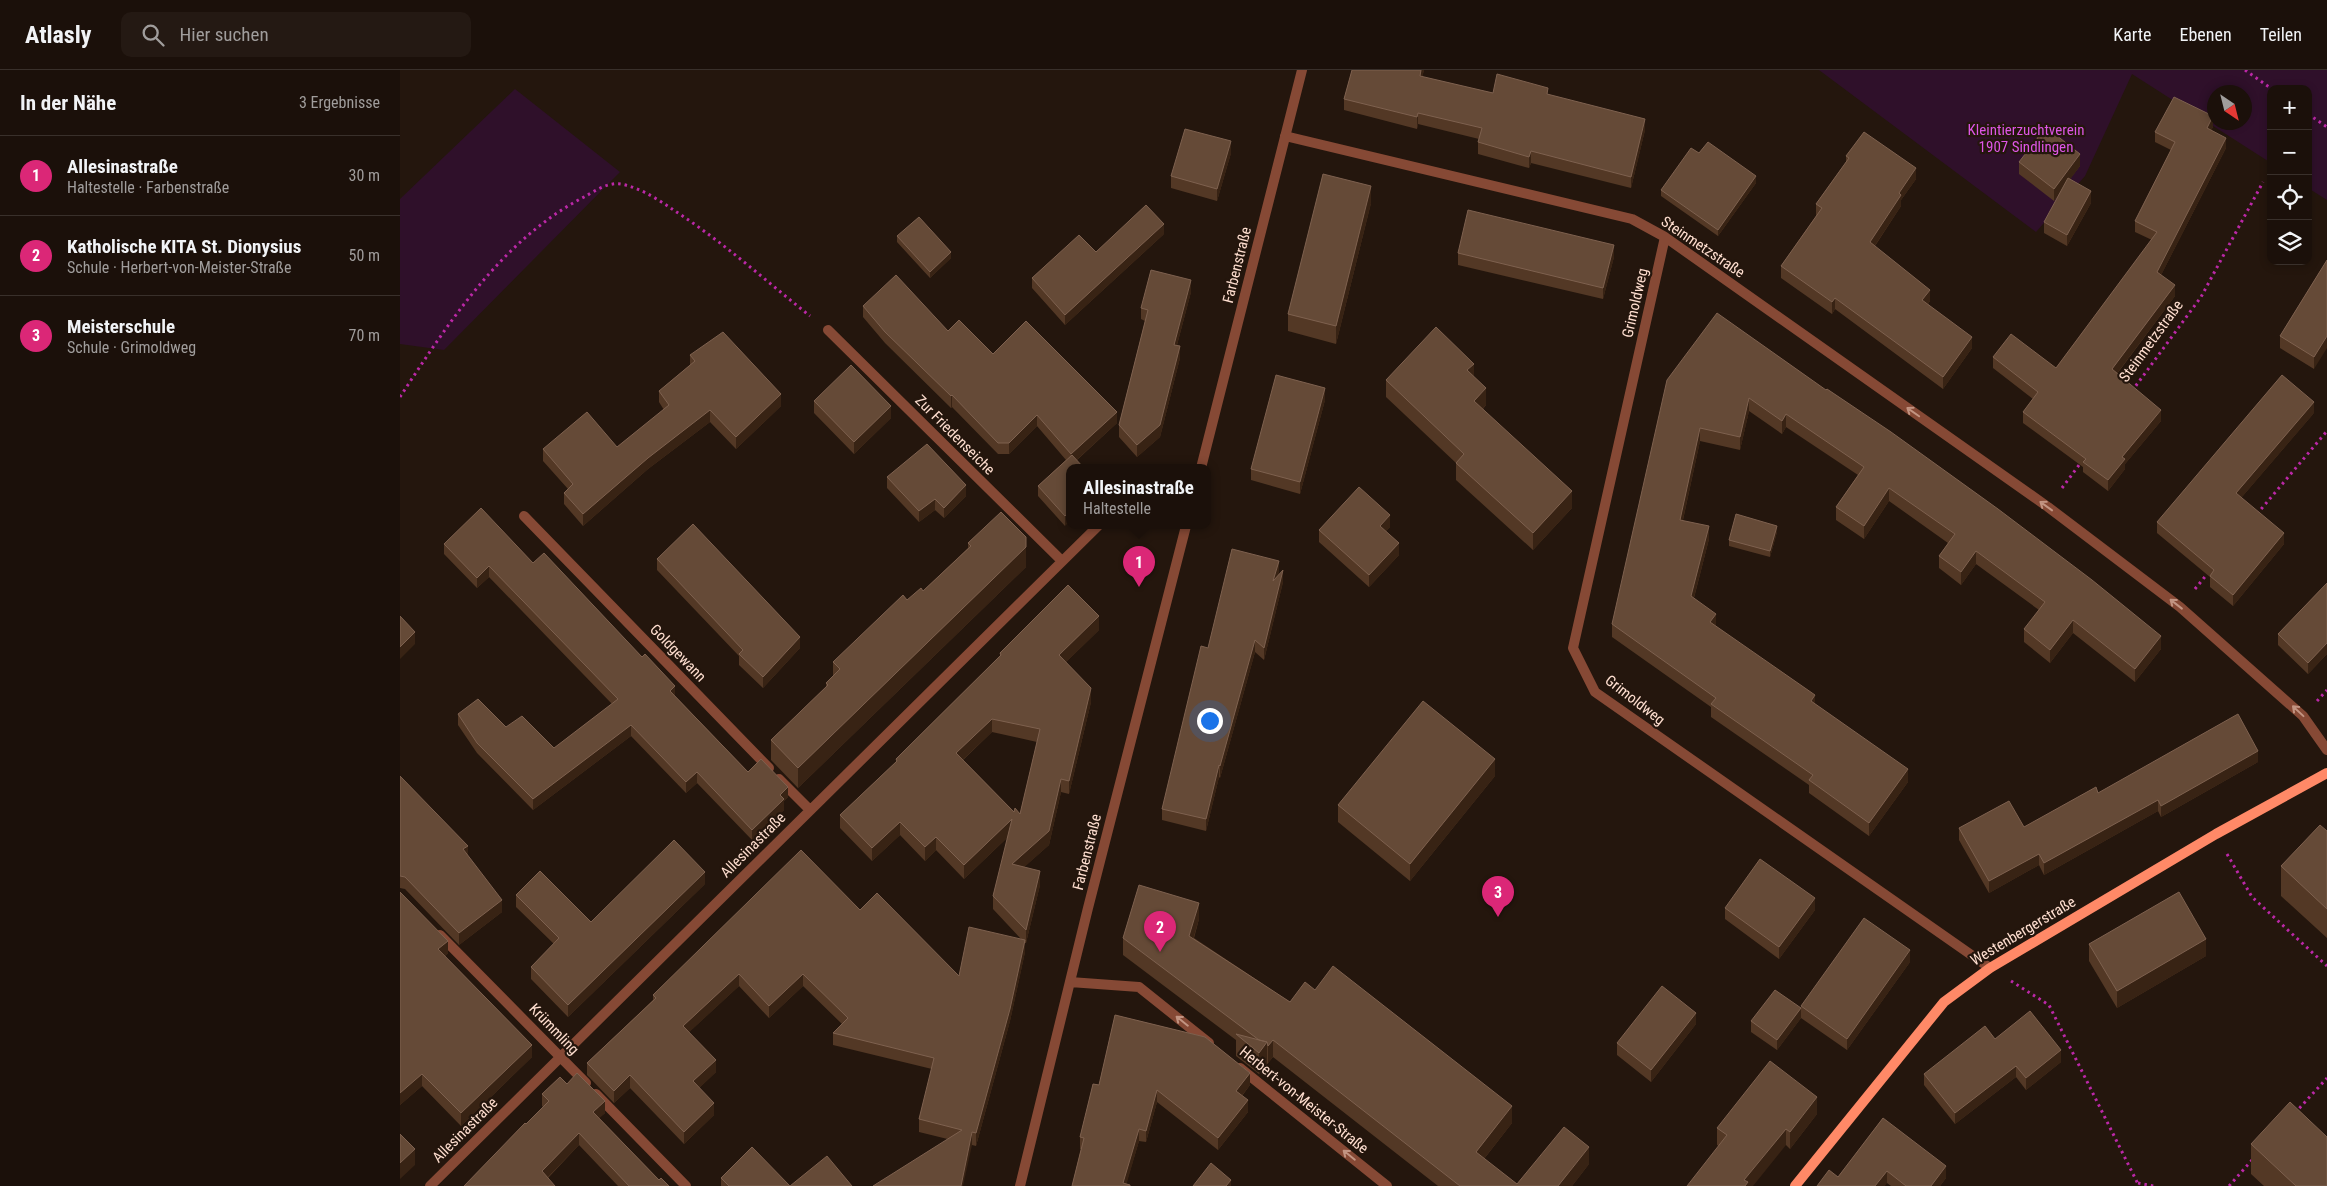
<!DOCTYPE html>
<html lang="de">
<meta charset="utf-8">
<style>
body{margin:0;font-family:"Roboto Condensed",sans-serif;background:#241913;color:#f1f3f6}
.controls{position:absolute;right:15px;top:15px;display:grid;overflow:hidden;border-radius:10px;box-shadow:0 2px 8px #0003}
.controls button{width:45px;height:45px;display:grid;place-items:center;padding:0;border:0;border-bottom:1px solid #39302b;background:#1b100a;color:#f1f3f6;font:25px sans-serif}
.compass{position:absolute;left:1807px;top:15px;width:45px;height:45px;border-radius:50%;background:#1b100a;box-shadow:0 2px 8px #0003;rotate:145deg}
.you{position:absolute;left:809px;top:650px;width:18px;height:18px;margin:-12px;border:4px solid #fff;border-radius:50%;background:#1a73e8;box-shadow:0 0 0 8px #1a73e833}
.badge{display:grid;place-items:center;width:32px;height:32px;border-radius:50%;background:#db2777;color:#fff;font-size:16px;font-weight:700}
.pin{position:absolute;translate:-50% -41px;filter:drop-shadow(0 1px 2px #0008)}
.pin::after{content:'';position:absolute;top:26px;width:18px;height:15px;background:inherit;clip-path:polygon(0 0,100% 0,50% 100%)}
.popup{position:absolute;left:666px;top:394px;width:145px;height:65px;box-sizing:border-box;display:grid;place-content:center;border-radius:10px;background:#1b100a;filter:drop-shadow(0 1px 4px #0005);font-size:16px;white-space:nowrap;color:#a09d9c}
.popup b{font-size:19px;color:#f1f3f6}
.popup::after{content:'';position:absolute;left:50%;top:100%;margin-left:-10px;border:10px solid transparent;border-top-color:#1b100a}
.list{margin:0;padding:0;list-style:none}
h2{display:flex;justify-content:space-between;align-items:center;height:65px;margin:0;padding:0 20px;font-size:21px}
h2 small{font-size:16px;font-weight:400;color:#a09d9c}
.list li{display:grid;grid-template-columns:32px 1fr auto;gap:15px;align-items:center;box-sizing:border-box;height:80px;padding:0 20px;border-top:1px solid #39302b}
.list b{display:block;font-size:19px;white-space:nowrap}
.list p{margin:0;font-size:16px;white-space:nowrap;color:#a09d9c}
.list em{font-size:16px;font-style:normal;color:#a09d9c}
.icon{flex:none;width:28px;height:28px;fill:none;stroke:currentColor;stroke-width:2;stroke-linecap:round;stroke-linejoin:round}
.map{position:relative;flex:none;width:1927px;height:1116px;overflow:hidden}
header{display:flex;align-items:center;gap:30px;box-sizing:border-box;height:70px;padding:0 25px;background:#1b100a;border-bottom:1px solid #39302b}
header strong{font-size:24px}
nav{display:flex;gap:28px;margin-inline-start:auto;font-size:18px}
.search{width:350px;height:45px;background:#241913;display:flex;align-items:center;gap:12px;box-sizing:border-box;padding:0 18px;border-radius:10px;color:#a09d9c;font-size:19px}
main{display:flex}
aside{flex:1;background:#1b100a}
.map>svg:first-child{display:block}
.green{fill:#2f102a;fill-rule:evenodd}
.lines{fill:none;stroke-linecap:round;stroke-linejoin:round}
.path{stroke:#bb28a7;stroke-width:3;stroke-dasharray:2.5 4;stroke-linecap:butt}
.street{stroke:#864935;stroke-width:10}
.secondary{stroke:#ff8967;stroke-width:10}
.wall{fill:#533825;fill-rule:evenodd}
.shaded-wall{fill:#382314}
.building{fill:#654a37;stroke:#7e614f;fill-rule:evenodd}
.oneway{stroke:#c29482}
.labels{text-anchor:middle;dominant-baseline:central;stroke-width:4.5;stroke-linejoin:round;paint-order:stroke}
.park-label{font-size:15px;fill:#de56e6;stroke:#24160d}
.street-label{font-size:15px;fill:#ffdfd0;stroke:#24160d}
</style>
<header>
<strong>Atlasly</strong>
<div class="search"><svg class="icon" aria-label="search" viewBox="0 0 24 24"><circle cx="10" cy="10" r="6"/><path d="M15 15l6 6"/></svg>Hier suchen</div>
<nav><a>Karte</a><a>Ebenen</a><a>Teilen</a></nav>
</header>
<main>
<aside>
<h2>In der Nähe<small>3 Ergebnisse</small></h2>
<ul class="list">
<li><span class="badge">1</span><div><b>Allesinastraße</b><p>Haltestelle · Farbenstraße</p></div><em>30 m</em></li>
<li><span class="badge">2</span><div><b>Katholische KITA St. Dionysius</b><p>Schule · Herbert-von-Meister-Straße</p></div><em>50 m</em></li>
<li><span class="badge">3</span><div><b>Meisterschule</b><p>Schule · Grimoldweg</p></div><em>70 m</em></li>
</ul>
</aside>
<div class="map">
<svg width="1927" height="1116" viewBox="0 0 1927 1116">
<rect width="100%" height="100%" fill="#24160d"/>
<!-- green -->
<path class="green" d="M1419 0H1927V130L1908 118V19H1871V93L1732 4 1685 106 1636 162ZM1814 22H1844V52H1814Z
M115 19 220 102 44 280 0 274V129Z"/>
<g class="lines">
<!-- path -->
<path class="path" d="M1845 0 1872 19
M1908 44 1927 57
M1732 321 1801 227 1863 112
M0 327C49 252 103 168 186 126 196 120 209 112 221 114 241 118 259 130 275 141 323 172 366 211 410 246
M1662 418 1682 391
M1857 444 1927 361
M1795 519 1808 503
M1917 631 1927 620
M1827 784 1852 827 1927 896
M1611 911 1649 935 1739 1116
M1895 1043 1927 1008
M1738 1113 1754 1116
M1829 1116 1852 1090"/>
<!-- street -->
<path class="street" d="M885 66 1232 149 1265 167 1648 437 1780 537 1903 646 1927 680
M1265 167 1173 578 1195 622 1590 898
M428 260 662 491
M801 398 902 0
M124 446 369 698
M379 709 410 740
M40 865 186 1013
M670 912 739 917 809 973
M840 998 987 1116
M196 1024 286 1116
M30 1116 698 456
M620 1116 688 838 786 456"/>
<!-- secondary -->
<path class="secondary" d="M1395 1116 1544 932 1590 898 1816 764 1927 703"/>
</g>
<!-- wall -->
<path class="wall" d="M952 0H1024L1022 7 1093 23 1148 25 1245 60 1231 118 1131 93 1129 98 1078 84V72L1079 69 1018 54 1017 59 944 40V29Z
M1813 57 1811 60 1826 78 1761 205 1775 226 1717 304 1761 351 1725 394V399L1708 421 1683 402V397L1623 353V342L1633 329 1593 298V287L1656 298 1752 170 1735 162V151L1771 80 1755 72V62Z
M831 83 817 131 771 118V106Z
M1299 83 1356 113 1318 166 1261 126V120Z
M1446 86 1516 109 1501 130V136L1475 176 1530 231 1528 234 1572 278 1543 319 1435 239 1432 244 1381 208V196L1416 146V134L1446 92Z
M1619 92 1680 96 1670 109 1691 133 1667 176 1644 163V152L1662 120 1654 131 1619 104Z
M971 133 936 274 888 261V244Z
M764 164 665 255 632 218V208L696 182Z
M497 166 551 188 530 208 497 172Z
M1058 183 1214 187 1203 229 1058 195Z
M1927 190 1914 299 1880 278V266Z
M791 222 777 275 780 288 760 367 737 387 719 367V355L745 251 741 249V238Z
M463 236 548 261 593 284 717 353 677 390 665 456 638 426V416L666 390 637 356 609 384H598L552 337 551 338 485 273 463 247Z
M1317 243 1761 579 1735 612 1673 563 1650 593 1624 572V559L1639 540 1576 494 1561 515 1539 498V486L1548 473 1489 431 1464 469 1436 450V437L1458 405 1386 357 1382 364 1349 341 1340 380 1300 371 1283 450 1309 469 1294 528 1316 556 1415 634 1508 712 1469 766 1409 723V715L1311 647V637L1212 567V554Z
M290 285 381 336 336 379 310 352 248 399 183 456 164 434V423L168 419 143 391V379L217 377 264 340 259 332V321L290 295Z
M1074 307 1086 335 1083 339 1172 438 1133 480 1056 410V393L986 327V310Z
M925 330 900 424 851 410V399Z
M414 331 491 348 454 384 414 343Z
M1914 343 1841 428 1884 474 1833 536 1810 517V507L1757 463V452Z
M487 407 566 426 544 448 535 440 519 452 487 418Z
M990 457 986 461 999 485 969 517 919 472V460Z
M1377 462 1370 487 1329 476V470Z
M568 473 626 497 398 718 371 690V670L426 617V613L433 606V592L523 521 568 478Z
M44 474 133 493 275 626 348 702 388 727 384 731V740L352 770 297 713 286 723 231 666 133 740 77 683 58 655V644L106 657 154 678 212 634 89 507 77 518 44 484Z
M257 489 400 578 363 618 339 595V586L257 500Z
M879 503 878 506 883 512 864 590 855 582 820 708 819 707 806 761 762 750V739L808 578Z
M1927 513V584L1908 604 1878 575V564Z
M699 560 666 592 691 632 669 724 661 722 649 775 624 797 640 815 626 873H625V882L610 951 576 1076 519 1062V1049L532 999 433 975V963L442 954 403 916 369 948 339 916 289 962 316 1002 299 1018 314 1045 284 1074 230 1018 214 1033 187 1005V993L253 930V925L460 840 559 906 621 869 593 839V826L608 767 564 809 536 780 525 791 500 765 472 791 440 758V745L496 692V689L600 586V583ZM592 662 637 672 620 744 614 742 563 690Z
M1858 692 1761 747 1758 741 1644 805 1639 795 1589 823 1559 770V758L1624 757 1698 723Z
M0 706 68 786 102 842 59 875 5 819 0 818Z
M1095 706 1010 811 938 752V735Z
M1927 761V868L1881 826V796Z
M305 814 168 947 131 909V897L154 874 116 837V825L191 852Z
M0 822 48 883 45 886 132 987 61 1056 22 1016 0 1035Z
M1325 838 1415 840 1379 889 1325 849Z
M799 849 794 868 890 932 915 920 1112 1053 1084 1089 1117 1114 1189 1094 1172 1116H1038L873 987 859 1004 836 986V970L723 885V868Z
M1689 874 1806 886 1717 938 1689 891Z
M1510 892 1447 980 1401 948 1377 980 1351 962V951L1401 938V936Z
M715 945 805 967 850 1003V1015L842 1026 848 1030V1042L818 1080 757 1032 746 1072 739 1071 726 1114 730 1115V1116H672L681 1079H680V1067L693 1014 699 1015Z
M1296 954 1251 1012 1217 985V973Z
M1595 969 1661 992 1626 1020 1616 1007 1555 1054 1524 1015V1004Z
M167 1014 205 1043 199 1048 259 1110 269 1116H218L179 1075 148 1108 64 1116 143 1037 142 1036V1024Z
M1417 1044 1390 1079 1386 1075 1319 1076 1317 1075V1058Z
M1483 1048 1546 1108 1540 1116H1491L1487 1113 1438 1107Z
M1851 1074 1927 1116H1864L1851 1104Z
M321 1108 390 1116H321Z"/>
<!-- shaded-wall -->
<path class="shaded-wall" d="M1021 0H1024L1020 17V6Z
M1018 43V54L1017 59V47Z
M1813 46V57L1807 69V58Z
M1245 49V60L1231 118V107Z
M1826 68V78L1757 213V202Z
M831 71V83L817 131V119Z
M1131 81V93L1129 98V87Z
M1680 84V96L1654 131V119Z
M1516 98V109L1501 130V136L1470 183V172L1499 123Z
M1356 106V113L1318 166V160Z
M971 116V133L936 274V256Z
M1691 121V133L1667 176V165Z
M764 154V164L665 255V245Z
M1214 175V187L1203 229V218Z
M551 182V188L530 208V202Z
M791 210V222L774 286V275Z
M1775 215V226L1712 310V299Z
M1530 220V231L1522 242V230Z
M1435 228V239L1432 244V232Z
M1927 266V278L1914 299V287Z
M1572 267V278L1543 319V307Z
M780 276V288L760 367 737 387V375Z
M1074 294V311L1067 300Z
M925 318V330L900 424V412Z
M1086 318V335L1074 348V331Z
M381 324V336L336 379V367Z
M552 325V337L551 338V326Z
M1349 328V341L1340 380V367Z
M1914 332V343L1836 434V423Z
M491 336V348L454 384V372Z
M310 340V352L248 399 183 456V444L248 388Z
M1761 340V351L1725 394V399L1708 421V410L1722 387Z
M717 342V353L671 395V384Z
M1386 344V357L1382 364V351Z
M637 345V356L609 384V373Z
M1300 358V371L1280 463V450Z
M566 415V426L544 448V438Z
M1489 418V431L1464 469V456Z
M1172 421V438L1133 480V463Z
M535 429V440L519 452V441Z
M670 441V451L665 456V446Z
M990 445V457L980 468V456Z
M1309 456V469L1291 539V526Z
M1377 456V462L1370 487V481Z
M1884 463V474L1833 536V525Z
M999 473V485L969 517V505Z
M626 477V497L398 718V698Z
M1576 481V494L1561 515V502Z
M879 491V503L873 523V511Z
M89 496V507L77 518V508Z
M883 500V512L864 590V578Z
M1316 544V557L1310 552Z
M699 546V560L659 599V585Z
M1673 550V563L1650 593V580Z
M15 562V574L0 589V577Z
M1761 566V579L1735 612V599Z
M400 567V578L363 618V607Z
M855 570V582L820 708V696Z
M1927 573V584L1908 604V593Z
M275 616V626L270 621Z
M691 618V632L669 724V711Z
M1415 625V638L1411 631Z
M592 649V662L556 696V683Z
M231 655V666L133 740V729Z
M1858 681V692L1761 747V736Z
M1095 689V706L1010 811V794Z
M819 695V707L806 761V749Z
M1508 699V712L1469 766V753Z
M297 702V713L286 723V712Z
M661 709V722L649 775 612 808V794Z
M388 717V727L384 731V740L352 770V760L380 725Z
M1758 730V741L1644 805V793Z
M612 749V763L564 809V795Z
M500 752V765L472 791V778Z
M536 767V780L525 791V777Z
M68 776V788L63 779Z
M1639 784V795L1589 823V811Z
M640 801V815L626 873V860Z
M305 802V814L168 947V935Z
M1415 828V840L1379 889V877Z
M102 830V842L59 875V863Z
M799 833V849L789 883V866Z
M1806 869V886L1717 938V921Z
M625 870V882L610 951 576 1076V1063Z
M48 871V883L38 892V879Z
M1510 880V892L1447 980V969Z
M339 904V916L283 968V956Z
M403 904V916L369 948V936Z
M1401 938V948L1377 980V970Z
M1296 943V954L1251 1012V1000Z
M873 970V987L868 993V976Z
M867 972V994L859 1004V983Z
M132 975V987L61 1056V1043Z
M1661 980V992L1626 1020V1008Z
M316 990V1002L293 1024V1011Z
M1616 996V1007L1555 1054V1043Z
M850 1003V1015L836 1033V1021Z
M22 1004V1016L0 1035V1023Z
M230 1005V1018L214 1033V1021Z
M757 1020V1032L746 1072V1061Z
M1417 1027V1044L1390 1079V1062Z
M848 1030V1042L818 1080V1068Z
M205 1031V1043L193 1054V1042Z
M314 1033V1045L284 1074V1062Z
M1112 1036V1053L1076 1099V1082Z
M739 1059V1071L726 1116 723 1113Z
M1386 1059V1075L1353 1116H1344V1110Z
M572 1062V1075L563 1116H561Z
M179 1063V1075L142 1113V1101Z
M1189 1077V1094L1172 1116H1158Z
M15 1079V1095L0 1109V1093Z
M1546 1096V1108L1540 1116H1531Z
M1487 1101V1113L1485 1116H1475Z
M831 1110V1116H826Z"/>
<!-- building -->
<path class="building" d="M952 0H1021L1020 6 1093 23 1097 4 1148 18 1147 24 1245 49 1231 107 1131 81 1129 87 1078 72 1082 58 1018 43 1017 47 944 29Z
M1774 27 1813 46 1807 58 1826 68 1757 202 1775 215 1712 299 1761 340 1722 387 1725 389 1708 410 1683 392 1686 389 1623 342 1638 322 1593 287 1611 264 1656 298 1757 162 1735 151 1775 72 1755 62Z
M1646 57 1680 84 1654 119 1619 92Z
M785 59 831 71 817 119 771 106Z
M1464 62 1516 98 1499 123 1501 125 1470 172 1530 220 1522 230 1572 267 1543 307 1435 228 1432 232 1381 196 1422 138 1416 134 1449 88 1446 86Z
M1308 72 1356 106 1318 160 1261 120 1291 78 1299 83Z
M923 104 971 116 936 256 888 244Z
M1668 108 1691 121 1667 165 1644 152Z
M746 135 764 154 665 245 632 208 679 165 696 182Z
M1068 140 1214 175 1203 218 1058 183Z
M519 147 551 182 530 202 497 166Z
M1927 190V266L1914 287 1880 266Z
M751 200 791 210 774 275 780 276 760 355 737 375 719 355 748 240 741 238Z
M496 205 548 261 559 250 593 284 626 251 717 342 671 384 637 345 609 373H598L552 325 551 326 485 262 463 236Z
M1317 243 1426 320 1427 319 1491 362 1598 439 1692 510 1761 566 1735 599 1673 550 1650 580 1624 559 1645 532 1576 481 1561 502 1539 486 1555 464 1489 418 1464 456 1436 437 1464 397 1386 344 1382 351 1349 328 1340 367 1300 358 1280 450 1309 456 1291 526 1316 544 1310 552 1415 625 1411 631 1508 699 1469 753 1409 710 1413 705 1311 634 1316 628 1212 554 1267 310Z
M1036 257 1074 294 1067 300 1086 318 1074 331 1172 421 1133 463 1056 393 1064 384 986 310Z
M323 262 381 324 336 367 310 340 248 388 183 444 164 423 173 414 143 379 187 342 217 377 269 335 259 321 295 291 290 285Z
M451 295 491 336 454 372 414 331Z
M876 305 925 318 900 412 851 399Z
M1882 305 1914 332 1836 423 1884 463 1833 525 1810 506 1814 500 1757 452Z
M527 374 566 415 544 438 535 429 519 441 487 407Z
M672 385 684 398H670V441L665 446 638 416Z
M959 417 990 445 980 456 999 473 969 505 919 460Z
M81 438 133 493 144 483 242 587 245 584 275 616 270 621 348 702 361 689 388 717 380 725 384 729 352 760 297 702 286 712 231 655 133 729 77 673 58 644 78 629 106 657 122 646 154 678 218 629 89 496 77 508 44 474Z
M601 442 626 467V477L398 698 371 670 428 615 426 613 440 599 433 592 503 525 507 530 521 518 523 521 571 476 568 473Z
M1336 444 1377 456 1370 481 1329 470Z
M293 454 400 567 363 607 339 584 343 580 257 489Z
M832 479 879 491 873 511 883 500 864 578 855 570 820 696 819 695 806 749 762 739 801 576 808 578Z
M1927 513V573L1908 593 1878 564Z
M668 515 699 546 659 585 691 618 669 711 661 709 649 761 612 794 640 801 626 860 593 826 612 749 564 795 536 767 525 777 500 752 472 778 440 745 497 691 496 689 601 585 600 583ZM592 649 640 659 620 744 615 738 614 742 556 683Z
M0 546 15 562 0 577Z
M1023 631 1095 689 1010 794 938 735Z
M1838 644 1858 681 1761 736 1758 730 1644 793 1639 784 1589 811 1559 758 1609 731 1624 757 1696 717 1698 723Z
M0 706 68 776 63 779 102 830 59 863 5 807 0 806Z
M1920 755 1927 761V839L1881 796Z
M274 770 305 802 168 935 131 897 159 868 116 825 140 801 191 852Z
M401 780 460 840 477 823 559 906 569 857 625 870 610 939 576 1063 572 1062 561 1116H473L562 1060 519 1049 534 988 433 963 448 948 403 904 369 936 339 904 283 956 316 990 293 1011 314 1033 284 1062 230 1005 214 1021 187 993 256 928 253 925Z
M1360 789 1415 828 1379 877 1325 838Z
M739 815 799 833 789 866 890 932 905 912 915 920 933 896 1112 1036 1076 1082 1117 1114 1164 1057 1189 1077 1158 1116H1060L873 970 868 976 867 972 859 970 723 868Z
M0 822 48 871 38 879 132 975 61 1043 22 1004 0 1023Z
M1779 822 1806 869 1717 921 1689 874Z
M1464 848 1510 880 1447 969 1401 936Z
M1262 916 1296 943 1251 1000 1217 973Z
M1375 920 1401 938 1377 970 1351 951Z
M1630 941 1661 980 1626 1008 1616 996 1555 1043 1524 1004 1585 956 1595 969Z
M715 945 805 967 850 1003 836 1021 848 1030 818 1068 757 1020 746 1061 739 1059 723 1113 730 1115V1116H672L684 1068 680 1067 693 1014 699 1015Z
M836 964 867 972 859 983Z
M1370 991 1417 1027 1390 1062 1386 1059 1344 1110 1348 1112 1345 1116H1287L1327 1065 1317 1058Z
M177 1003 205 1031 193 1042 259 1110 261 1108 269 1116H229L179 1063 142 1101 155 1116H64L125 1053 126 1054 149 1031 142 1024 160 1007 167 1014Z
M1890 1032 1927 1067V1116H1896L1851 1074Z
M1483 1048 1546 1096 1531 1116H1506L1487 1101 1475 1116H1417L1429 1100 1438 1107Z
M0 1064 15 1079 0 1093Z
M352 1077 390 1116H329L321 1108Z
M427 1086 452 1116H390Z
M811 1093 831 1110 826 1116H793Z"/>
<!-- one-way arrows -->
<defs><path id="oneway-shaft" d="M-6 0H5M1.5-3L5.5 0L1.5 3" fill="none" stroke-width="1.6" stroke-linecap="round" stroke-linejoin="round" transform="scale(1.25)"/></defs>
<g class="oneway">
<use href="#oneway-shaft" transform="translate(1513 342) rotate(-145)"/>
<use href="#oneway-shaft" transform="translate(1646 436) rotate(-144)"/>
<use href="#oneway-shaft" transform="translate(1776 534) rotate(-142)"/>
<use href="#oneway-shaft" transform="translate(1898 641) rotate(-137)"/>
<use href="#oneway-shaft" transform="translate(782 951) rotate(-141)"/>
<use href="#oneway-shaft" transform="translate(949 1085) rotate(-141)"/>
</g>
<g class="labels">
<!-- park labels -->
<g class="park-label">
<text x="1626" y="60">Kleintierzuchtverein<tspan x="1626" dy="17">1907 Sindlingen</tspan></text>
</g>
<!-- street labels -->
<g class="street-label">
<text transform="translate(1303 177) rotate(34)">Steinmetzstraße</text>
<text transform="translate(837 195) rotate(-76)">Farbenstraße</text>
<text transform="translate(1235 233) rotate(-77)">Grimoldweg</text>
<text transform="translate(1751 271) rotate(-54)">Steinmetzstraße</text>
<text transform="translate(555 365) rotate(45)">Zur Friedenseiche</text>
<text transform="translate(278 583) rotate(46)">Goldgewann</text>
<text transform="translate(1235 630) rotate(38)">Grimoldweg</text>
<text transform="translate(353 775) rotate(-45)">Allesinastraße</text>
<text transform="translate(687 782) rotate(-76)">Farbenstraße</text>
<text transform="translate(1623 861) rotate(-31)">Westenbergerstraße</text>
<text transform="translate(154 959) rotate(46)">Krümmling</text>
<text transform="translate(904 1030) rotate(39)">Herbert-von-Meister-Straße</text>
<text transform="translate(65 1060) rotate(-45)">Allesinastraße</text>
</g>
</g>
</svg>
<div class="controls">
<button>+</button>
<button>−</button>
<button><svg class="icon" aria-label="locate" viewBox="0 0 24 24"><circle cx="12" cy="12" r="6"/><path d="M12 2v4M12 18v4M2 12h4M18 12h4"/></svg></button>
<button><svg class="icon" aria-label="layers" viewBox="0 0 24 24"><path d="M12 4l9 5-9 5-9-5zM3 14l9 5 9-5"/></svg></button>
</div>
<svg class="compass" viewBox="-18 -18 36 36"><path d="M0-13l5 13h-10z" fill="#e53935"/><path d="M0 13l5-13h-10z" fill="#a09d9c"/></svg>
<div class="you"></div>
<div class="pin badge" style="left:739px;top:517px">1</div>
<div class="popup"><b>Allesinastraße</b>Haltestelle</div>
<div class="pin badge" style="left:760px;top:882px">2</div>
<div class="pin badge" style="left:1098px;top:847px">3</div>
</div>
</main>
